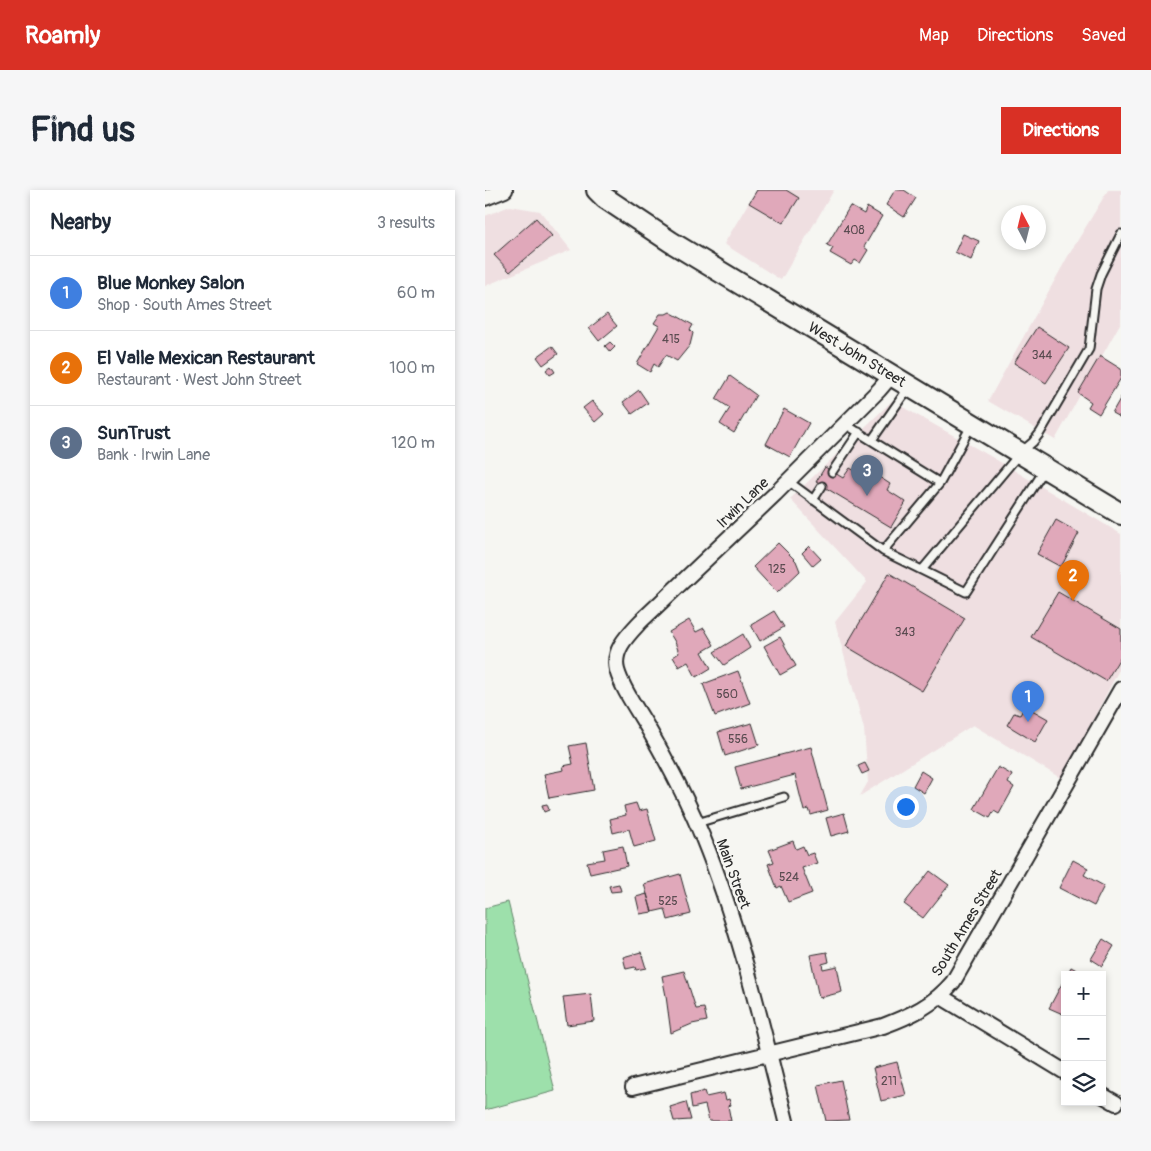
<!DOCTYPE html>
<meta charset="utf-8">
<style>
body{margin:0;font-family:Pangolin,sans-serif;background:#f6f6f7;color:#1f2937}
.controls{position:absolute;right:15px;bottom:15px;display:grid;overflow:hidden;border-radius:0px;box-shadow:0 2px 8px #0003}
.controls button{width:45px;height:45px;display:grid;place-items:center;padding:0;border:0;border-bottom:1px solid #e0e1e3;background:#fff;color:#1f2937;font:25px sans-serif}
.compass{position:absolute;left:516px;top:15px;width:45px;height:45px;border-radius:50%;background:#fff;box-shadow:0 2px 8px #0003;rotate:353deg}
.you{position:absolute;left:420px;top:616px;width:18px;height:18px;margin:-12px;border:4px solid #fff;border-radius:50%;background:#1a73e8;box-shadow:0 0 0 8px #1a73e833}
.badge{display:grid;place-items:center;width:32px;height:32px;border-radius:50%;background:#d93025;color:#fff;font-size:16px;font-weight:700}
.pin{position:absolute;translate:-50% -41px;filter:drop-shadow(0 1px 2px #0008)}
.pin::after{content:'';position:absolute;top:26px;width:18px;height:15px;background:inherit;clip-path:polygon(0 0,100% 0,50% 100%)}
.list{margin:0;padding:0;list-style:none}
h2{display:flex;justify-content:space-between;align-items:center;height:65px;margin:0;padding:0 20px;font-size:21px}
h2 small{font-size:16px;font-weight:400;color:#747a83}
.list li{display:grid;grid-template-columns:32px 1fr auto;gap:15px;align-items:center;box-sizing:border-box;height:75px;padding:0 20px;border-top:1px solid #e0e1e3}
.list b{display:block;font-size:19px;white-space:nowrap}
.list p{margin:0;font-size:16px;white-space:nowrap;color:#747a83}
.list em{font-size:16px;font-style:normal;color:#747a83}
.icon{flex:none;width:28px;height:28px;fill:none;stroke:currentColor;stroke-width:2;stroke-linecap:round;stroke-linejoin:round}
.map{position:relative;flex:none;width:636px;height:931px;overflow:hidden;border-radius:0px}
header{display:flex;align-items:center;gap:30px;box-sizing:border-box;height:70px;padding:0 25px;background:#d93025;color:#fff}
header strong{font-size:24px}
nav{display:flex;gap:28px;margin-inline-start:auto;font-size:18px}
.intro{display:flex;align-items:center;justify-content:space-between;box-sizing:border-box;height:120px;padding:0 30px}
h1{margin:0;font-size:35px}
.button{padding:12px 22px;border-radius:0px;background:#d93025;color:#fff;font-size:18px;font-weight:700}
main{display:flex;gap:30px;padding:0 30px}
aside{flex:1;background:#fff;border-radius:0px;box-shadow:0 2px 8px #0003}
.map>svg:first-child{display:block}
.built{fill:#efdfe1}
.green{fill:#9de0ab;stroke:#64866b}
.building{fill:#e0a8ba;stroke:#2b2b2b}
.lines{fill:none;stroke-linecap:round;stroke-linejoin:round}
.lane-casing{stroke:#2b2b2b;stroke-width:11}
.street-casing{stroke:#2b2b2b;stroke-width:18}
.secondary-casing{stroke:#2b2b2b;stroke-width:24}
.lane{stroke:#f6f6f2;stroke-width:7}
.street{stroke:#f6f6f2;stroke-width:14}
.secondary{stroke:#f6f6f2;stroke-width:20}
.labels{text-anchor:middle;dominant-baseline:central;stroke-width:5;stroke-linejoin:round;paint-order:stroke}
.number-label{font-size:12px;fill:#584a4f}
.street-label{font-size:15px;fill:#2b2b2b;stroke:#f6f6f2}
</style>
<header>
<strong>Roamly</strong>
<nav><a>Map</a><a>Directions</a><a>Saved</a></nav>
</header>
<div class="intro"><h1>Find us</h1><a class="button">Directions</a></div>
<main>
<aside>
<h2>Nearby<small>3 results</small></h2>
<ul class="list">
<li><span class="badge" style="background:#3f7fe0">1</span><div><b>Blue Monkey Salon</b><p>Shop · South Ames Street</p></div><em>60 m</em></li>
<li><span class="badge" style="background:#e8710a">2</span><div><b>El Valle Mexican Restaurant</b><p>Restaurant · West John Street</p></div><em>100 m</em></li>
<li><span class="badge" style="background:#5c6f8a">3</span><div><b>SunTrust</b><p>Bank · Irwin Lane</p></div><em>120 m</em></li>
</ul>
</aside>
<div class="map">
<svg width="636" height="931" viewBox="0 0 636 931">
<rect width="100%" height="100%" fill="#f6f6f2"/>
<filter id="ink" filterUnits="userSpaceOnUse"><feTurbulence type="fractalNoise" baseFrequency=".02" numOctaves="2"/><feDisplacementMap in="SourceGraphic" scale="10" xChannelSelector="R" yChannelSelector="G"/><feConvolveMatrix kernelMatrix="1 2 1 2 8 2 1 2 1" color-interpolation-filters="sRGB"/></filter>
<g filter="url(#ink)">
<!-- built -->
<path class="built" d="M271 0H349L296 90 239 54Z
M623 0H636V132L570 250 503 211 582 68Z
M25 16 55 21 86 60 0 96V26Z
M407 211 505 266 636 344V476L577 589 488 535 375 606 383 592 379 539 350 432 382 392 305 309Z"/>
<!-- green -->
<path class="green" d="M23 712 70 901 0 920V718Z"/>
<!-- building -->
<path class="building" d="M272 0H301L314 8 298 33 264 13Z
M410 0H419L431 8 419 27 401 15Z
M365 16 379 24 382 17 397 26 379 57 383 60 375 73 370 70 366 75 345 63 348 58 342 55Z
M51 28 67 46 25 82 9 65Z
M478 44 494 51 486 70 470 62Z
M185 122 208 135 205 140 208 143 205 155 192 171 181 165 173 177 169 174 165 182 152 174 174 136 169 133 175 124H181Z
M122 124 132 136 114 151 104 138Z
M552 137 584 158 561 193 529 173Z
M125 152 130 157 125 162 120 156Z
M67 156 73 164 58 175 52 167Z
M615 166 636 179V188L614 224 603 217 606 212 593 203Z
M66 176 70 182 65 185 61 180Z
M245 186 271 205 249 243 235 234 245 218 231 209Z
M154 200 163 213 147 224 138 212Z
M636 207V228L627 223Z
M107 211 119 224 110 232 98 218Z
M299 219 324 233 305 267 281 254Z
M340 277 358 288 365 278 384 289 388 283 405 294 402 300 421 312 406 337 331 292Z
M571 330 594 343 576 377 552 364Z
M293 353 311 371 315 381 292 403 268 377Z
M324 356 336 369 328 376 317 363Z
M404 383 480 428 437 501 361 456Z
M573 402 636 439V466L621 491 546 447Z
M289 421 299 437 275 451 266 435Z
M204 430 211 442 219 438 229 455 217 462 226 478 211 487 203 472 194 477 188 467 194 463 190 452 184 442Z
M258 444 265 458 239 475 229 462Z
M295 447 311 476 295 485 279 456Z
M253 481 265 513 230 526 218 494Z
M540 516 563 529 550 552 522 535 529 523 535 525Z
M267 533 274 555 240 566 233 542Z
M101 553 109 600 64 608 59 584 79 580 78 576 88 574 84 556Z
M326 557 343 620 326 625 324 619 319 621 310 585 256 599 250 577Z
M380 573 384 581 377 584 373 576Z
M513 577 527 585 523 593 529 597 514 624 509 621 505 628 489 619Z
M436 581 447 588 439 603 428 596Z
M151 613 154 621 162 619 171 651 149 657 144 639 128 643 125 629 141 625 139 616Z
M62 614 64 620 59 622 57 615Z
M359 623 364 641 346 646 341 628Z
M308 651 311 659 318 656 322 665 328 663 332 673 317 678 327 703 303 712 296 696 292 698 283 674 289 672 284 660Z
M138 656 142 676 105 684 102 672 120 669 118 660Z
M588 670 603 678 599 685 619 696 609 716 574 698Z
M445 681 464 695 438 728 419 714Z
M195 684 206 724 183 730 180 719 167 722 159 694Z
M134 694 136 701 126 702 124 696Z
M162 704 167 722 155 724 151 707Z
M618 749 629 756 617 776 606 769Z
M156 762 161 778 151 780 150 777 141 779 138 767Z
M342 762 344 772 337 774 338 779 352 776 357 802 334 808 325 765Z
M586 777 601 785H582Z
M199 781 211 819 219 818 222 831 207 834 186 843 181 806 177 786Z
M580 788V825L564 818Z
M106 804 109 831 82 835 78 807Z
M412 872 421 905 396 911 388 878Z
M356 890 364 930 341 931 333 895Z
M219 901 221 907 239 903 241 910 244 909 246 915 243 916 246 931H224L220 915 207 918 205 905Z
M201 912 206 930 189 931 185 917Z"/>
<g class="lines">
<!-- lane casing -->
<g class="lane-casing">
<path id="lane" d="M360 234 455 293 398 361 481 402 560 279
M387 250 424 197
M347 282 374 242
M303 291 398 361
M455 293 486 236
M328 310 337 296
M437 380 535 263 548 252 555 243 604 159 611 99 616 84 636 44
M212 633 299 607"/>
</g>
<!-- street casing -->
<g class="street-casing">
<path id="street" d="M0 8 20 0
M455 806 580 882
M148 897 398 836C425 826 449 815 468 792L636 499
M617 905 631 913
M301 931C277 836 255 739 218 648 203 611 184 575 164 540 154 522 137 499 132 480 127 460 143 445 156 431L290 304 394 200 406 186"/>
</g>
<!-- secondary casing -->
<g class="secondary-casing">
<g id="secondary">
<path id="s1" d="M112 0 120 8 186 52 636 324"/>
</g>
</g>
<!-- lane -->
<use href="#lane" class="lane"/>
<!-- street -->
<use href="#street" class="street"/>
<!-- secondary -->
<use href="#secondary" class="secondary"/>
</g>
</g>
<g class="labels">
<!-- number labels -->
<g class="number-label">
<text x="369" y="40">408</text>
<text x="186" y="149">415</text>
<text x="557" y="165">344</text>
<text x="292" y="379">125</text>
<text x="420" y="442">343</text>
<text x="242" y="504">560</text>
<text x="253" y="549">556</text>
<text x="304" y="687">524</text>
<text x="183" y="711">525</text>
<text x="404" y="891">211</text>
</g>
<!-- street labels -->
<g class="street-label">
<text stroke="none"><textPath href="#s1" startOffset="308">West John Street</textPath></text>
<text transform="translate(258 313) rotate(-44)">Irwin Lane</text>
<text transform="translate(248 684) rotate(70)">Main Street</text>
<text transform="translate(482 733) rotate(-59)">South Ames Street</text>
</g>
</g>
</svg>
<div class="controls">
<button>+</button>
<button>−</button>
<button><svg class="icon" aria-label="layers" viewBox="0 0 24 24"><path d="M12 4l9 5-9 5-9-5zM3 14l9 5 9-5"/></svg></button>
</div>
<svg class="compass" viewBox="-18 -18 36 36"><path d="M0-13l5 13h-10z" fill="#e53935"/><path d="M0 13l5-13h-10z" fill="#747a83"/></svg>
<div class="you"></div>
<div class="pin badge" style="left:543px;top:532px;background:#3f7fe0">1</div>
<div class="pin badge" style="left:588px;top:411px;background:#e8710a">2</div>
<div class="pin badge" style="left:382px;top:306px;background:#5c6f8a">3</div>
</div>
</main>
